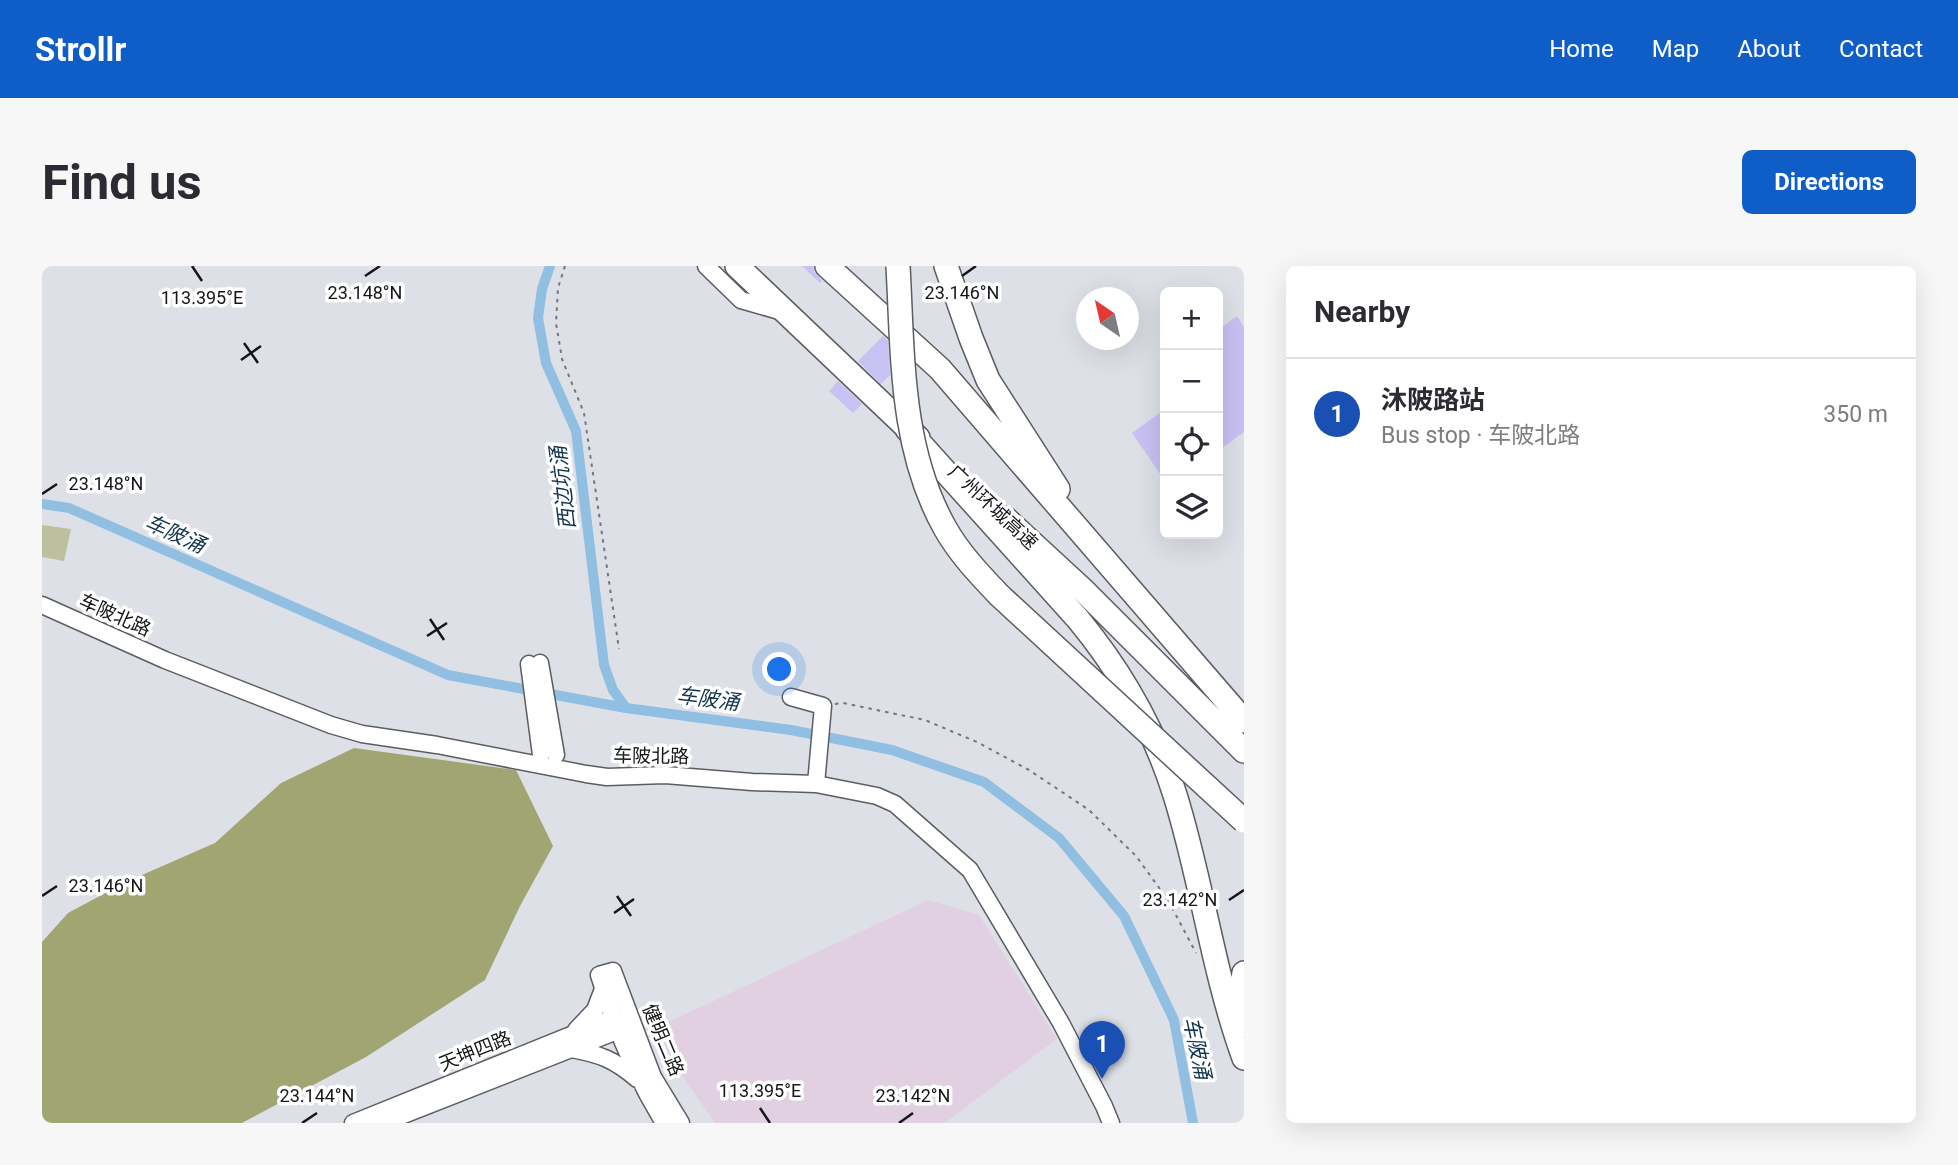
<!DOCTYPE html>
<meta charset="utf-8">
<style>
body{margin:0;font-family:Roboto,"Noto Sans SC",sans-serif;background:#f7f7f7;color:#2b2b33}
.controls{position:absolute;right:21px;top:21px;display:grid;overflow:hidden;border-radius:10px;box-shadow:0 7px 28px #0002}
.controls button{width:63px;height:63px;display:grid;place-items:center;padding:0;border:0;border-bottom:2px solid #e1e1e2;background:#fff;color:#2b2b33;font:35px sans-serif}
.compass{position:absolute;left:1034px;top:21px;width:63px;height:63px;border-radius:50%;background:#fff;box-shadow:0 7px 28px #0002;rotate:326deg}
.you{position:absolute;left:738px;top:404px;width:24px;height:24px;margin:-18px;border:5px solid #fff;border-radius:50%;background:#1a73e8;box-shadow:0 0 0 10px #1a73e833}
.badge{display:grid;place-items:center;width:46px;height:46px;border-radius:50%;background:#0f5ec8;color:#fff;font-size:23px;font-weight:700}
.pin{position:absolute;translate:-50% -58px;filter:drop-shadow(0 2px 4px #0008)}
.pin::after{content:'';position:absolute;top:37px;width:24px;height:21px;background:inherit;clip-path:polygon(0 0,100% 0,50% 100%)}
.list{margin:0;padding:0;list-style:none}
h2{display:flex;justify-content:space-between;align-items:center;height:91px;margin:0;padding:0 28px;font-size:30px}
h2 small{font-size:23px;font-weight:400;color:#7c7c81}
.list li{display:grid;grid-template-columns:46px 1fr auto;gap:21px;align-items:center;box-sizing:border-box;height:112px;padding:0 28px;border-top:2px solid #e1e1e2}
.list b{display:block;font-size:26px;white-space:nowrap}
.list p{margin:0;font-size:23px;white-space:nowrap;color:#7c7c81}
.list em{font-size:23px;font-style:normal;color:#7c7c81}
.icon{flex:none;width:38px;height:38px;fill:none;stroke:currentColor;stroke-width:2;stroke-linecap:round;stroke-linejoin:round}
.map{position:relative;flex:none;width:1202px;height:857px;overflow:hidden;border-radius:10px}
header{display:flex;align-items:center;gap:42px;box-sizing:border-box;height:98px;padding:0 35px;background:#0f5ec8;color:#fff}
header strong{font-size:33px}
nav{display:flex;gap:38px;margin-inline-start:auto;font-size:24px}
.intro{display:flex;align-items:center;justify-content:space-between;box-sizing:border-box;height:168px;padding:0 42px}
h1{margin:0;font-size:49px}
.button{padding:18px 32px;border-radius:10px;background:#0f5ec8;color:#fff;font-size:24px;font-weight:700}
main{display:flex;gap:42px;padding:0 42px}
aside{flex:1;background:#fff;border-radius:10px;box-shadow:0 7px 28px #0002}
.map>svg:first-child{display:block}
.commercial{fill:#e1d0e2}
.green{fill:#bcc09e}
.forest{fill:#a0a572}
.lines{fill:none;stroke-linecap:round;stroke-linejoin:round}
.canal{stroke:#91bfe2;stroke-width:10}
.building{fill:#c8c1f3}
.minor-casing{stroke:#5a5d62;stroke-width:19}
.highway-casing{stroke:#5a5d62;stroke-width:26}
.path{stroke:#74777b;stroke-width:2;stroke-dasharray:3.5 5;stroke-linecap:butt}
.minor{stroke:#fff;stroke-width:16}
.highway{stroke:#fff;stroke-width:23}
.highway-bridge-casing{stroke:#5a5d62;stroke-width:26;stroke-linecap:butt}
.highway-bridge{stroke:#fff;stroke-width:23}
.ticks{fill:none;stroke:#151618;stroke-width:2.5}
.labels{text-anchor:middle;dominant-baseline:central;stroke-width:7;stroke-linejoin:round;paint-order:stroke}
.street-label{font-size:19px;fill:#151618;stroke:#fff}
.water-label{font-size:21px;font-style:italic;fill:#13374f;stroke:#fff}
.ticks-label{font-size:18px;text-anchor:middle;fill:#151618;stroke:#fff;stroke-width:7;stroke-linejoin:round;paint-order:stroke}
</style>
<header>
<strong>Strollr</strong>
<nav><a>Home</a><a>Map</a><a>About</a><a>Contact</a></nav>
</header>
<div class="intro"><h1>Find us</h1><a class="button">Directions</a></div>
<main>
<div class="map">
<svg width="1202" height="857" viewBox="0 0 1202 857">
<rect width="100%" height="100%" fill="#dde1e7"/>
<!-- commercial -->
<path class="commercial" d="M886 634 937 649 1015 773 903 857H673L630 795 616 761Z"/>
<!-- green -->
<path class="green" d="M0 259 29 263 22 295 0 291Z"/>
<!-- forest -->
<path class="forest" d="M312 482 474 504 511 580 478 640 443 714 324 791 200 857H0V676L26 647 84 616 173 577 239 517Z"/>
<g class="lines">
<!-- canal -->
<path class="canal" d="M508 0 500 23 496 52 504 97 534 165 562 399 571 424 584 442
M0 238 27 242 406 409 584 442 749 464 850 484 942 516 1017 572 1082 650 1132 754 1151 857"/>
</g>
<!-- building -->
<path class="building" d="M760 0H771L772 5 780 15 778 17Z
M1195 50 1202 61V166L1176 185V64Z
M841 70 846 74 848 109 839 118 816 95Z
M796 115 820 138 811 147 787 125Z
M1123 143V215L1090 167Z"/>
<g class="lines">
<!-- minor casing -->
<g class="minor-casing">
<path id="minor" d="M664 0 699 34 741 46
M0 339 123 394 289 459 320 468 395 479 544 508 565 511 623 509 710 516 774 518 835 530 853 538 928 604 1019 757 1062 840 1069 857
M498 397 514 489
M487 398 499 489
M749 431 781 440 774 518
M534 764 553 744 561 723
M529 783C558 788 573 794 595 813
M311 857 571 752 589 755 575 765 341 857
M622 857C593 810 573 762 557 709L571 705 611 811 639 857"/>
</g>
<!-- highway casing -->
<g class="highway-casing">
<path id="highway" d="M695 0 876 172
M785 0 898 103 1202 455
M904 0 929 72 946 114 1016 223
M865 163 1036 353C1078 404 1113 465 1133 529 1160 615 1171 707 1202 792
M963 252 1040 323 1202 485
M1200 760 1199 725 1202 707"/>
</g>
<!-- path -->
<path class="path" d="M523 0 516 22 514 57 520 93 542 147 577 383
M793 438 801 437 883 454 935 476 987 504 1047 544 1094 590 1126 634 1154 687"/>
<!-- minor -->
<use href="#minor" class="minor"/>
<!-- highway -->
<use href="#highway" class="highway"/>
<!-- highway-bridge casing -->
<g class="highway-bridge-casing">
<path id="highway-bridge" d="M856 0C861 89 858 182 903 262 917 287 937 308 957 329L1202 555"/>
</g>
<!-- highway-bridge -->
<use href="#highway-bridge" class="highway-bridge"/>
</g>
<!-- ticks -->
<path class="ticks" d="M150 0 160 15M323 10 338 0M920 10 934 0M202 77 216 97M199 94 219 80M0 228 15 218M388 353 402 374M385 370 405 357M0 630 15 620M575 630 589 650M1187 634 1202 624M572 647 592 633M718 842 728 857M260 857 275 847M857 857 871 847"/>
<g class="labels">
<!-- street labels -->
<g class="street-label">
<text transform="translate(951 241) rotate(43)">广州环城高速</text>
<text transform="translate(73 349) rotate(24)">车陂北路</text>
<text transform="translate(609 490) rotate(1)">车陂北路</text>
<text transform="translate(621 774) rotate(67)">健明二路</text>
<text transform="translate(433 785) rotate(-22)">天坤四路</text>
</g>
<!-- water labels -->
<g class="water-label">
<text transform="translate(521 222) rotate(-97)">西边坑涌</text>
<text transform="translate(133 268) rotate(24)">车陂涌</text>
<text transform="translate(666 433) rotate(7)">车陂涌</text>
<text transform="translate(1155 782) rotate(78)">车陂涌</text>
</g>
</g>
<g class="ticks-label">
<text x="323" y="33">23.148°N</text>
<text x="920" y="33">23.146°N</text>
<text x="160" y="38">113.395°E</text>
<text x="64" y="224">23.148°N</text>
<text x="64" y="626">23.146°N</text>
<text x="1138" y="640">23.142°N</text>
<text x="718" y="831">113.395°E</text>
<text x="275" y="836">23.144°N</text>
<text x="871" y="836">23.142°N</text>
</g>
</svg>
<div class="controls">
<button>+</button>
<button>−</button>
<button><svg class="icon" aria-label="locate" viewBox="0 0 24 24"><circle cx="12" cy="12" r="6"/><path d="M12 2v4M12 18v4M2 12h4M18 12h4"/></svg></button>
<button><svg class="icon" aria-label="layers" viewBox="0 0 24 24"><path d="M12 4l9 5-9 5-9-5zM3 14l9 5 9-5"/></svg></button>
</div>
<svg class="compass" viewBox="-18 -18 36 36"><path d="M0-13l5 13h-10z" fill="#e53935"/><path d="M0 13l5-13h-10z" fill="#7c7c81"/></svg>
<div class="you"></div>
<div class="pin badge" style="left:1060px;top:813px;background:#1a4fb4">1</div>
</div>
<aside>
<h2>Nearby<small></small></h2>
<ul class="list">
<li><span class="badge" style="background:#1a4fb4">1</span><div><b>沐陂路站</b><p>Bus stop · 车陂北路</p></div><em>350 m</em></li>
</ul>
</aside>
</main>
